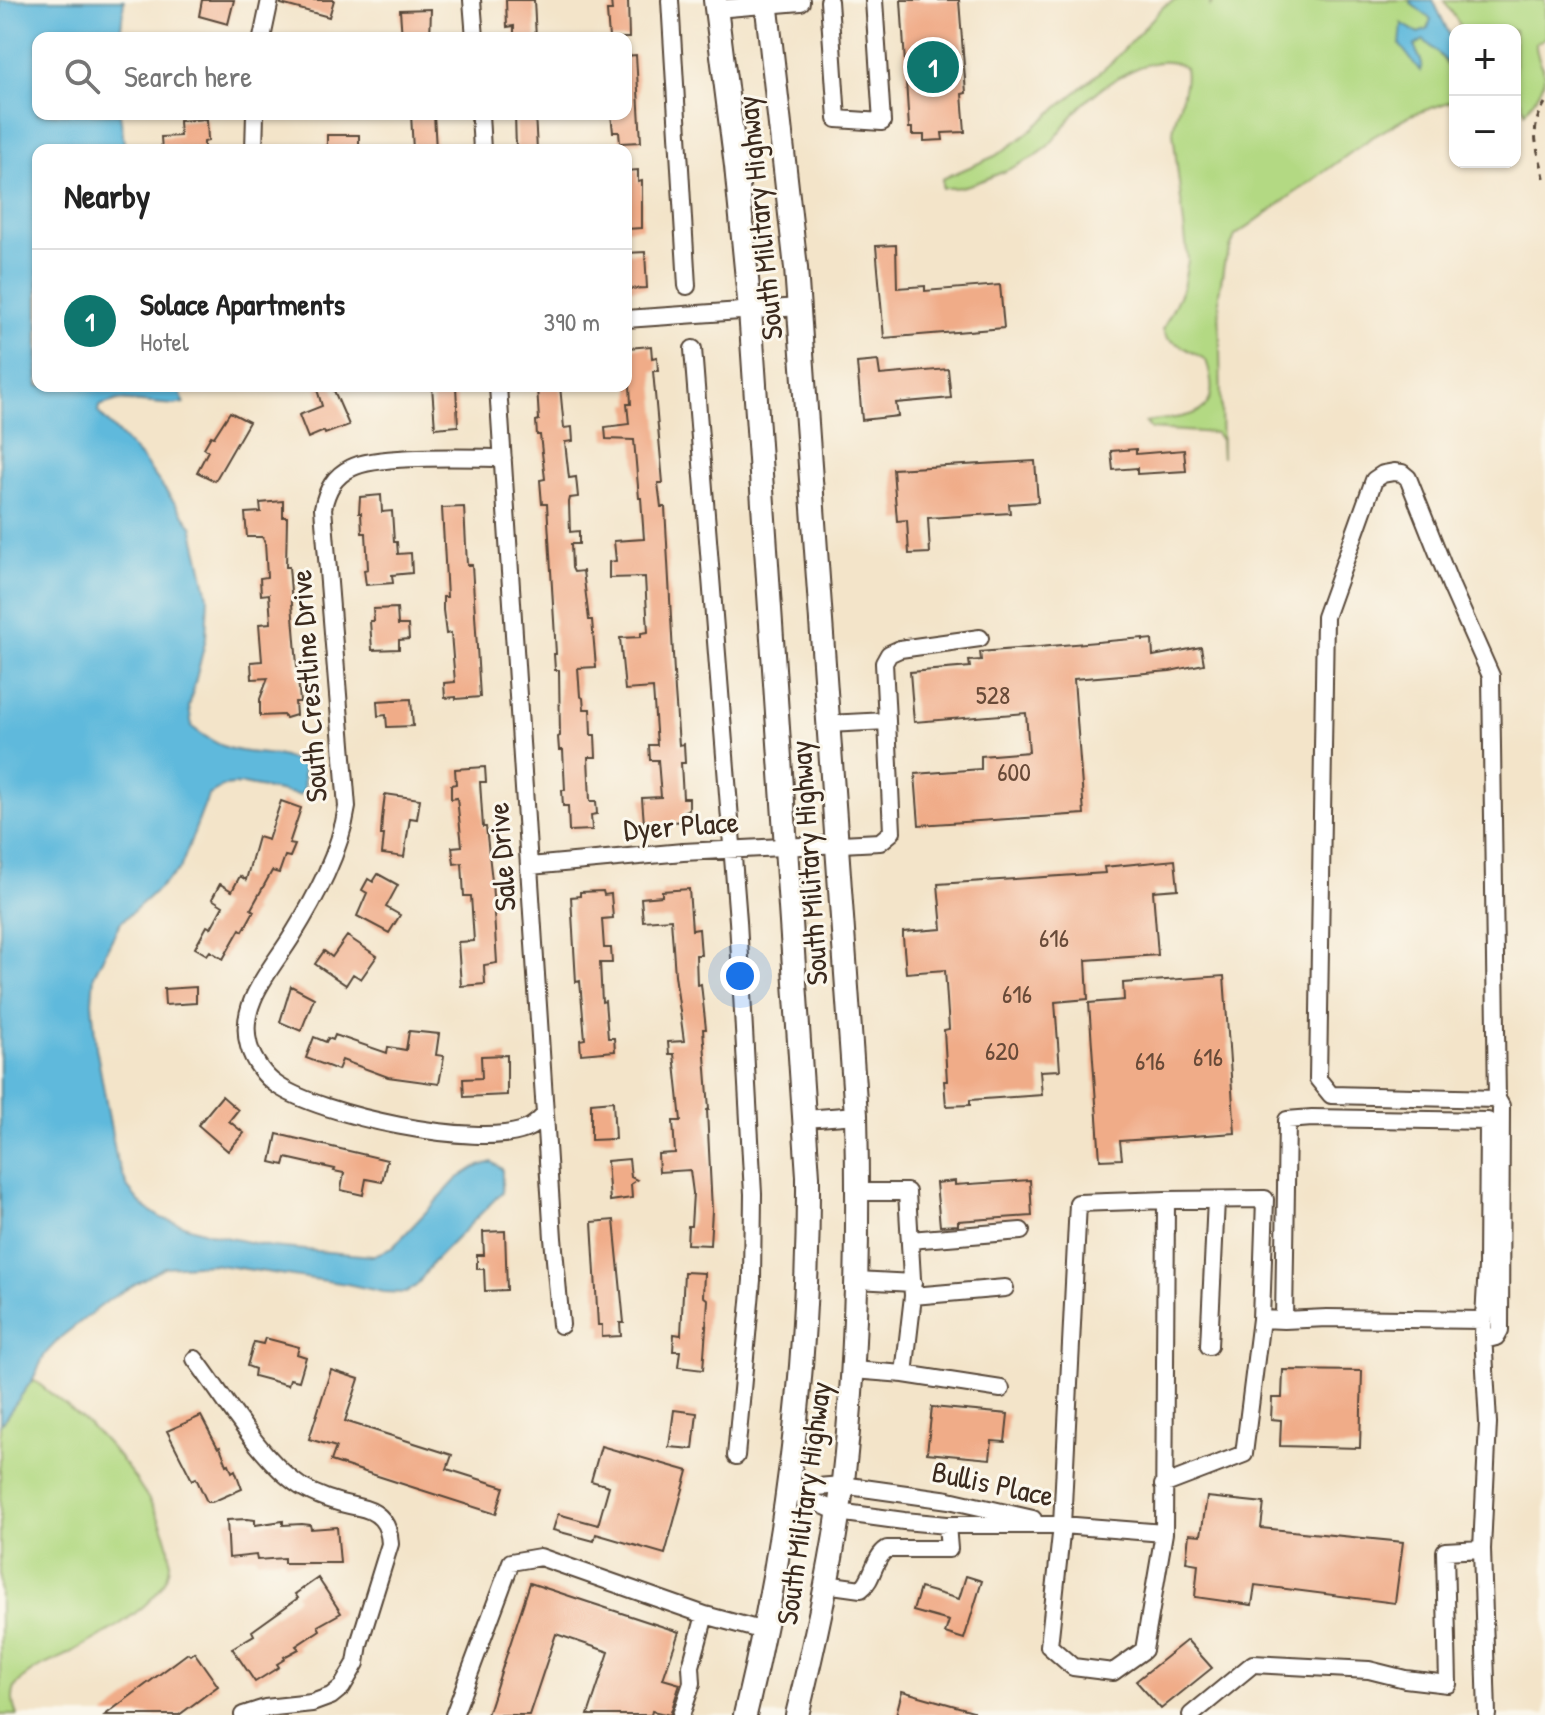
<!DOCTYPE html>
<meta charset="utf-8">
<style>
body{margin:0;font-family:"Patrick Hand",sans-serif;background:#f6f6f6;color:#222}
.controls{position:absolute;right:24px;top:24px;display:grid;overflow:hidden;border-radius:16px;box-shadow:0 2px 6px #0004}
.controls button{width:72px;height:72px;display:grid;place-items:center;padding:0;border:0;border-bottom:2px solid #e0e0e0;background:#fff;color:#222;font:40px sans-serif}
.you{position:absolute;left:740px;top:976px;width:28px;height:28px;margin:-20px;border:6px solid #fff;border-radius:50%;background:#1a73e8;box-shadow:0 0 0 12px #1a73e833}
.badge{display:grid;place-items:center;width:52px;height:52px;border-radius:50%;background:#0f766e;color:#fff;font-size:26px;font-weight:700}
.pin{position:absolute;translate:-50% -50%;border:4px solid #fff;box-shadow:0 2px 8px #0006}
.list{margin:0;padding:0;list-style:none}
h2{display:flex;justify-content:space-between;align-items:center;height:104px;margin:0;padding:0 32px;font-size:34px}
h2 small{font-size:26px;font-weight:400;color:#767676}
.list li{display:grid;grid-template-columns:52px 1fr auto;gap:24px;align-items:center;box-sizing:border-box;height:144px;padding:0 32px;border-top:2px solid #e0e0e0}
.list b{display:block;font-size:30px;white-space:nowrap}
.list p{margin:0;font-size:26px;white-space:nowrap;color:#767676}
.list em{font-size:26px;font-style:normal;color:#767676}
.icon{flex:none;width:44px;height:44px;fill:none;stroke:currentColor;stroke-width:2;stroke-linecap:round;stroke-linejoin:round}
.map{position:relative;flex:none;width:1545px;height:1715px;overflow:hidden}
.search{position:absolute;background:#fff;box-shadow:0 2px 6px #0004;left:32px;top:32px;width:600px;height:88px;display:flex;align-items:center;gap:20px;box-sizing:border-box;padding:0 28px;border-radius:16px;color:#767676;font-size:30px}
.panel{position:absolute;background:#fff;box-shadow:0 2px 6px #0004;left:32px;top:144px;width:600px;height:248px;border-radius:16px}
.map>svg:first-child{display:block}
.green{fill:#b3d983;stroke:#778250;stroke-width:2}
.water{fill:#5eb9dc;stroke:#4c727d;stroke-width:2}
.building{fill:#f0ac88}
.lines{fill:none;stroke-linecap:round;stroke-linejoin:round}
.minor-casing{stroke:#574638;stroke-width:20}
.major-casing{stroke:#574638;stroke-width:26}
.path{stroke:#574638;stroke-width:3;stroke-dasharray:6 6;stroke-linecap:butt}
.minor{stroke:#fff;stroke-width:16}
.major{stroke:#fff;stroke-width:22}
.labels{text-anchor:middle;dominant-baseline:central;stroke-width:6;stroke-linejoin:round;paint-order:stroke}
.number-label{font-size:26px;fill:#684a38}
.street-label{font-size:30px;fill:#3b2a1e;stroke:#fbf7ec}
</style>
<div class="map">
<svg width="1545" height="1715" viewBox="0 0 1545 1715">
<rect width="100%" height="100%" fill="#fbf7ec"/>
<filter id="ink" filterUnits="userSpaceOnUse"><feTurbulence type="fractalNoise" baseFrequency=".0125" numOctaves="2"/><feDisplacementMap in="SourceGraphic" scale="16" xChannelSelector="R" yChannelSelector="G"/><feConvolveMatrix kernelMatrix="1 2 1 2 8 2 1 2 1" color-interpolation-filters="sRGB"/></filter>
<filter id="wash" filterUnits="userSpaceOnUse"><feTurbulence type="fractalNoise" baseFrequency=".006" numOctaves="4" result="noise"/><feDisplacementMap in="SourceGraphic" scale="32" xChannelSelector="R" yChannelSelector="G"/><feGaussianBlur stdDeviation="1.8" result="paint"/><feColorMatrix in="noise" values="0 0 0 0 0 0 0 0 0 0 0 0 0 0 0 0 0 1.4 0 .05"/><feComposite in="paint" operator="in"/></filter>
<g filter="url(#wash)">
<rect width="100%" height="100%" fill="#f3e4c9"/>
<!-- green -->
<path class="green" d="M1175 0H1210V6L1214 0H1411V4L1432 18 1427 30 1418 33 1402 24 1422 63 1414 46 1424 39C1446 61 1455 68 1455 100L1411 115 1371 138 1235 236 1224 264 1219 294 1222 458 1221 440 1216 433 1151 429 1145 422C1191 415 1226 419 1206 360L1167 338 1163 329 1183 288 1188 260 1173 132C1175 111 1189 88 1185 68 1156 47 1102 85 1081 106 1068 119 1059 136 1045 149 1032 161 979 183 961 187 955 188 948 188 942 188V179L995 156 1019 140 1112 62 1164 6Z
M1444 0H1545V38L1536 43C1535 57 1544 64 1544 76 1545 88 1532 102 1525 112L1515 84V30H1463Z
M33 1379C54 1397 79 1414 98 1434 126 1463 178 1528 169 1571 160 1607 93 1641 62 1657 47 1664 26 1672 16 1686 11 1695 13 1706 17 1715H0V1425Z"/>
<!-- water -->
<path class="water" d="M0 0H124L120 38H38V114H120L125 150H38V386H178L184 403 174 405 118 400 99 406 98 412 142 459 192 526 208 596 206 638 189 707 192 727C205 737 220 747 236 750 261 756 280 751 303 765L304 791 299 795 243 784 224 786 208 796 180 869 120 923 94 975 92 1002 96 1047 116 1157 128 1188 142 1205 161 1218 215 1235 272 1247 372 1256 392 1248 457 1179 474 1168 492 1162 502 1169V1192L433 1262 417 1285 406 1293 383 1292 347 1284 212 1264 164 1267 110 1299 62 1336 45 1354 33 1379 0 1425Z
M1411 0H1433L1455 46V79L1447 62 1424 40 1414 46 1422 63 1420 71 1400 45 1402 24 1418 33 1427 30 1431 19 1410 3Z"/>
<g id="blocks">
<!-- building -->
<path class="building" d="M202 0H234L228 24 199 16Z
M281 0H334L329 17 281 4Z
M506 0H534L536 38H514V26L507 27Z
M611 0H628L629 38H609L607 11H612Z
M901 0H959L966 93 962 94 965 132 942 133 943 140 924 141V135H912V128H909Z
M431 9 430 38H402L400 10Z
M636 55 641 142 620 143 619 132H613L611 114H626V56Z
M411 114H434L436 150H413Z
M515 114H535L537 150H516Z
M207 119 208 141 204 142V150H162L161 137 180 136 179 121Z
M327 135H359V150H327Z
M638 170V182L642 181V228L626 229V171Z
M896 245 897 288 925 286V291L1000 285 1004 328 884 338 876 246Z
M645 252 647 288 626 289V253Z
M651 346 652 358 657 357 658 371H653L663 483H658L661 507H665L675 691 679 745 684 744 685 763H681L683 798H689V810L684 811 685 821 644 824 642 798 661 797 658 760H650L649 745H657L653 688 625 690 620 638 641 637V633L648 632 645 577 609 578V562L616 561 614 541 644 539 641 498H639L634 440 606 439 605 427 629 424 627 404H631L628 348Z
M878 361 880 375 948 369 951 398 896 403 898 416 862 420 857 363Z
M316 386H332L349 425 325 434 324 431 308 438 299 415 322 406Z
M432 386H456L458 426 435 428Z
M537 386H560L564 428 572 427 573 441 565 442 569 478 576 477 578 497 570 498 569 502 570 532 579 531V544H571L572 568 574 572 583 571 589 620H592L596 667 578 668 580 696 583 698 584 709H590L591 735H595L596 757H588L590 801H596L597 814 591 815 592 830 569 831 568 806H563L562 790H565L563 750H559L558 737 560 736 559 670H555L554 654H556L547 504H542L540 480 545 479 540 435H537L536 421 539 420Z
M230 412 249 422 215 481 197 472 208 451 204 448 211 436 214 437Z
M1136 449V454L1184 450 1186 471 1137 474V468L1113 470 1111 451Z
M1035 461 1038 502 1009 504 1010 513 928 518 930 553 909 554 907 520 897 521 893 469Z
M381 495 382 512 392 511 394 542H397L398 554 411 553 412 573 392 575 393 583 366 585 364 570 368 569 366 533H362L361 513H359L360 497Z
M283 501V517H287L286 567H289L300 702H295L296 715 286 718 283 715 260 716V699L268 678 252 679 251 662 262 661 259 624 271 623 269 594 261 595 260 578 267 577 265 542 262 537H247L245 513 261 512 260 503Z
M464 507 467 565H472L480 697 456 699V697L445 698 444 683 455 682 451 633 446 634 443 610V597H447L442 508Z
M397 608 398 625H408L409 639 399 640V649L372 650 370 621H374L373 609Z
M1143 638V640L1152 639 1153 656 1201 647 1204 664 1170 671 1074 679 1084 814 919 825 915 774 981 769V756L1029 752 1026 713 914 722 910 672 970 667 969 661 981 660 980 652Z
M411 699 413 726 387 727 386 715 378 716 377 701Z
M485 767 486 782H480L483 827H486L492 881 497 963 484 965 485 984 461 986 458 942 474 941 471 896H464L462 863 454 864 452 847 462 846 457 798 451 799V785L456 784 455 769Z
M385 794 420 799 417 819 410 818 404 857 382 854 384 835H381L382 819Z
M281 801 301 808 289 844 295 845 290 857 285 856 279 873 272 871 251 909 254 911 243 931 240 929 223 959 210 951 207 955 195 948 207 926 211 928 223 906 212 899 220 884 232 891 240 876 246 880 258 837 268 840Z
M1175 860 1178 889 1153 891 1158 955 1086 960 1088 999 1055 1002 1060 1070 1040 1071 1042 1095 970 1100V1105L946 1106 944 1081H947L944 1030 949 1029 945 970 906 973 903 937V932L942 929 938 884 1105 873 1104 867Z
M378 874 398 885 386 907 400 915 389 933 357 916 367 893 362 890 368 879 373 882Z
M689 889 692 930 699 929 701 955H696L697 985 701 984 706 1029H703L709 1109 707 1110 712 1210 710 1245 687 1244 688 1226H691L693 1193 690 1170 659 1172 658 1154 675 1153 673 1121H681L674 1054H669L668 1042 684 1041 675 975 671 919 643 921 641 898 662 896V891Z
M603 891 604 895 611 894 613 918 602 919 604 948H611L612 963H600L602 1002 605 1001 608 1038H614L615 1051 581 1054 580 1040 585 1039 580 981 576 982 571 897 580 896V892Z
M347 936 377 956 361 979 353 974 346 985 315 964 324 951 332 957Z
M1224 976 1235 1133 1120 1141 1122 1159 1100 1160 1089 1003 1124 1000 1123 983Z
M291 986 314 998 301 1031 280 1022Z
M196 987V1003L165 1005 164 989Z
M409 1031 439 1034 436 1055 444 1056 439 1084 388 1077 342 1060 338 1070 306 1058 314 1037 326 1042 328 1038 333 1040 335 1035 387 1053 388 1047 406 1050Z
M507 1055V1095L464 1097 463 1079 482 1078 481 1056Z
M222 1096 238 1110 229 1121 244 1133 228 1151 198 1125Z
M613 1101 615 1139 591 1140V1103Z
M277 1134 387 1160 382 1182 366 1179 363 1195 341 1190 344 1173 334 1171 335 1169 286 1158 284 1165 271 1162Z
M629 1159 631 1177 637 1180 631 1184 632 1198 610 1201 607 1161Z
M1030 1180 1032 1216 958 1221V1225L940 1226 936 1183 955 1181V1185Z
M614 1220 624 1323H620L621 1336 602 1337V1325H598L592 1222Z
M505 1231 507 1290 485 1291 484 1269H477V1255H484L483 1232Z
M684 1272 704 1273 703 1296 708 1300 703 1370 678 1367 680 1351H673L674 1334 681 1335Z
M265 1338 299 1347 297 1354 306 1357 299 1381 290 1379 288 1385 254 1376 255 1369 247 1366 254 1342 263 1344Z
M331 1370 359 1379 345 1421 452 1455 447 1469 504 1487 496 1514 331 1461 336 1447 309 1439Z
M1283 1370 1362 1371 1360 1448 1280 1446 1281 1420 1271 1419 1272 1398H1282Z
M932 1407 1008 1414 1005 1442 992 1441 990 1459 927 1453Z
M674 1410 697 1413 693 1449 669 1447Z
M201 1416 218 1448 220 1447 227 1465 229 1464 232 1472 235 1470 242 1489 212 1502H207L196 1478 192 1480 167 1431Z
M601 1446 688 1471 665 1554 596 1534 594 1541 553 1530 558 1514 598 1525 609 1486 591 1481Z
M1207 1497 1264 1503 1261 1528 1403 1542 1395 1603 1255 1585 1252 1605 1195 1597 1198 1564 1186 1562 1189 1534 1201 1535Z
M247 1519 255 1520V1525L283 1521V1525L302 1524 310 1525 311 1529 337 1527 340 1563H284V1558L257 1560 256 1555 229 1558 227 1520Z
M966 1576 982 1581 964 1639 945 1633 949 1621 913 1611 920 1588 959 1599Z
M318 1578 341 1613 318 1626 320 1630 296 1646 299 1649 284 1657 285 1659 277 1664 279 1667 255 1682 232 1648 254 1635 252 1631 298 1598 295 1594Z
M530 1583 679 1632 663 1679 680 1684 670 1715 652 1711 651 1715H588L609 1652 556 1634 529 1715H487Z
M1187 1640 1212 1668 1161 1709 1136 1681Z
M194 1652 218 1686 179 1715H105L188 1653 190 1655Z
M902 1691 973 1711 972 1715H896Z"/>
</g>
</g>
<g filter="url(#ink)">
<use href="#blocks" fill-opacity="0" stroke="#574638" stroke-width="2"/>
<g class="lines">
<!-- minor casing -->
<g class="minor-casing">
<path id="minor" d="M472 0 475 38
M670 0 687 286
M829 1 837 119 882 122 874 0
M716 9 801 2V0
M262 38 270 0
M480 114 482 150
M254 150 255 114
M626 319 799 307
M693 349 738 921 753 1194 752 1280 736 1456
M498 386 553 1238 561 1325
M503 458C470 458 376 454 351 468 334 476 327 490 323 508L347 807C340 853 316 897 292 936 272 969 237 1004 249 1046 253 1061 265 1077 277 1085 320 1115 478 1149 526 1129 534 1126 540 1120 545 1114
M828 724 887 721 884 663 889 654 900 649 980 638
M530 866 683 852 880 842 892 832 887 721
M806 1119 856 1115
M1166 1200 1164 1533 1144 1650 1113 1672 1073 1667 1049 1646 1062 1525 1078 1203Z
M910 1240 1021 1231
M857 1280 913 1283
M913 1296 1005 1288
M1261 1319 1284 1320 1287 1120 1312 1118 1488 1121 1487 1267 1483 1334 1488 1423 1482 1549 1487 1715
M1284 1320 1327 1318 1484 1320
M1484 1340 1496 1337 1500 1330 1501 1106 1497 1099 1491 676 1451 586 1408 478 1402 473 1394 472 1383 474 1374 480 1325 617 1318 1079 1331 1095 1497 1099
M1209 1346 1216 1200
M195 1359C224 1397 261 1460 300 1486 318 1497 338 1503 358 1507 379 1511 389 1522 390 1544L359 1644 356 1663 342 1687 331 1696 312 1703 265 1708 243 1715
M853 1370 904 1374 913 1296 907 1192H858
M904 1374 1001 1389
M1163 1485 1244 1454 1261 1319 1265 1199 1166 1200
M792 1489 842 1485 949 1500 1033 1519
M789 1490 838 1512 904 1521 947 1525H1062L1164 1533
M825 1584 861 1589C874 1579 873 1558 887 1549H949L947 1525
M454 1715 511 1562 540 1557 705 1615 764 1631
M681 1715 692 1683 691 1666 705 1615
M1191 1715 1253 1664 1369 1670 1405 1679 1448 1684 1445 1551 1482 1549"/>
</g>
<!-- major casing -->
<g class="major-casing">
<path id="major" d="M715 0 736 166 750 310 808 1176C809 1358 788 1538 745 1715
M766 0 796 268 856 1115C859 1238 857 1359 843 1481 833 1560 816 1638 797 1715"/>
</g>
<!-- path -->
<path class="path" d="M1545 103C1526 134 1540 150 1545 183"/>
<!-- minor -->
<use href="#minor" class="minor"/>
<!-- major -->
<use href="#major" class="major"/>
</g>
</g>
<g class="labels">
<!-- number labels -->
<g class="number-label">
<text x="993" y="694">528</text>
<text x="1014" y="771">600</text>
<text x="1054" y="937">616</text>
<text x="1017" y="993">616</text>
<text x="1002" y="1050">620</text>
<text x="1208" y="1056">616</text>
<text x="1150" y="1060">616</text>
</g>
<!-- street labels -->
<g class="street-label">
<text transform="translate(759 218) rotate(-96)">South Military Highway</text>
<text transform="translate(308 686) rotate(-94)">South Crestline Drive</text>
<text transform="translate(681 825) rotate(-4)">Dyer Place</text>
<text transform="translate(501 857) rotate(-94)">Sale Drive</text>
<text transform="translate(808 863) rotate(-94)">South Military Highway</text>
<text transform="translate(993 1483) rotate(12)">Bullis Place</text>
<text transform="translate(803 1503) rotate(-82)">South Military Highway</text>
</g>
</g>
</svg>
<div class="controls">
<button>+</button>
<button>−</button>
</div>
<div class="you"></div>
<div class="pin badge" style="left:933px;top:67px">1</div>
<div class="search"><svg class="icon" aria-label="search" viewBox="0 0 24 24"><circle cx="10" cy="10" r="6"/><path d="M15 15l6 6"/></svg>Search here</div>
<section class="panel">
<h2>Nearby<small></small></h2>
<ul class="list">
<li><span class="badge">1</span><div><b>Solace Apartments</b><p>Hotel</p></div><em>390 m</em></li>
</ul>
</section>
</div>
